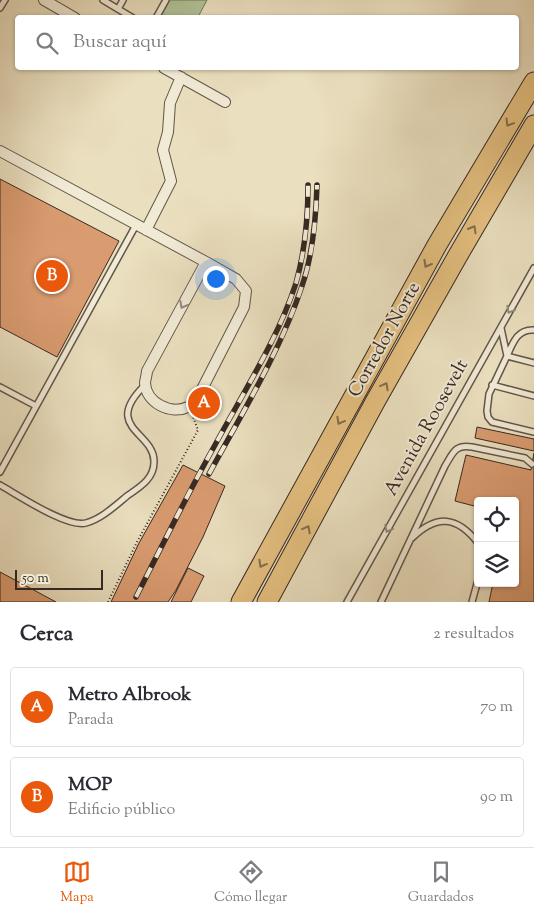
<!DOCTYPE html>
<html lang="es">
<meta charset="utf-8">
<style>
body{margin:0;font-family:"Sorts Mill Goudy",serif;background:#f7f7f7;color:#2b2b33}
.controls{position:absolute;right:15px;bottom:15px;display:grid;overflow:hidden;border-radius:5px;box-shadow:0 1px 4px #0004}
.controls button{width:45px;height:45px;display:grid;place-items:center;padding:0;border:0;border-bottom:1px solid #e1e1e2;background:#fff;color:#2b2b33;font:25px sans-serif}
.scale{position:absolute;left:15px;bottom:12px;width:88px;box-sizing:border-box;padding-left:5px;border:2px solid #362923;border-top:0;font-size:14px;line-height:18px;white-space:nowrap;color:#362923;-webkit-text-stroke:4px #f1ead5;paint-order:stroke}
.you{position:absolute;left:215px;top:278px;width:18px;height:18px;margin:-12px;border:4px solid #fff;border-radius:50%;background:#1a73e8;box-shadow:0 0 0 8px #1a73e833}
.badge{display:grid;place-items:center;width:32px;height:32px;border-radius:50%;background:#ea580c;color:#fff;font-size:16px;font-weight:700}
.pin{position:absolute;translate:-50% -50%;border:2px solid #fff;box-shadow:0 1px 5px #0006}
.list{margin:0;padding:0;list-style:none}
h2{display:flex;justify-content:space-between;align-items:center;height:65px;margin:0;padding:0 20px;font-size:21px}
h2 small{font-size:16px;font-weight:400;color:#7c7c81}
.list li{display:grid;grid-template-columns:32px 1fr auto;gap:15px;align-items:center;box-sizing:border-box;height:80px;margin:0 10px 10px;padding:0 10px;border:1px solid #e1e1e2;border-radius:5px}
.list b{display:block;font-size:19px;white-space:nowrap}
.list p{margin:0;font-size:16px;white-space:nowrap;color:#7c7c81}
.list em{font-size:16px;font-style:normal;color:#7c7c81}
.icon{flex:none;width:28px;height:28px;fill:none;stroke:currentColor;stroke-width:2;stroke-linecap:round;stroke-linejoin:round}
.map{position:relative;flex:none;width:534px;height:602px;overflow:hidden}
.search{position:absolute;background:#fff;box-shadow:0 1px 4px #0004;left:15px;right:15px;top:15px;height:55px;display:flex;align-items:center;gap:12px;box-sizing:border-box;padding:0 18px;border-radius:5px;color:#7c7c81;font-size:19px}
.sheet{height:245px;background:#fff}
nav{display:flex;justify-content:space-around;align-items:center;box-sizing:border-box;height:70px;border-top:1px solid #e1e1e2;background:#fff;font-size:14px;color:#7c7c81}
nav a{display:grid;justify-items:center;gap:2px}
nav .on{color:#ea580c}
.map>svg:first-child{display:block}
.green{fill:#b0c397;stroke:#73765d}
.building{fill:#d99b70;stroke:#362923}
.lines{fill:none;stroke-linecap:round;stroke-linejoin:round}
.lane-casing{stroke:#63564a;stroke-width:8}
.street-casing{stroke:#63564a;stroke-width:12}
.highway-casing{stroke:#362923;stroke-width:21}
.path{stroke:#362923;stroke-width:2;stroke-dasharray:1 2.5;stroke-linecap:butt}
.lane{stroke:#f1ead5;stroke-width:5}
.street{stroke:#f1ead5;stroke-width:10}
.highway{stroke:#e5c080;stroke-width:19}
.rail-casing{stroke:#362923;stroke-width:5.5}
.rail{stroke:#f1ead5;stroke-width:4;stroke-dasharray:11;stroke-linecap:butt}
.oneway{stroke:#856d4d}
.oneway2{stroke:#948a7c}
.labels{text-anchor:middle;dominant-baseline:central;stroke-width:4;stroke-linejoin:round;paint-order:stroke}
.street-label{font-size:19px;fill:#362923;stroke:#f1ead5}
</style>
<div class="map">
<svg width="534" height="602" viewBox="0 0 534 602">
<rect width="100%" height="100%" fill="#eadfbf"/>
<filter id="stains"><feTurbulence type="fractalNoise" baseFrequency=".004" numOctaves="4"/><feColorMatrix values="0 0 0 0 .2 0 0 0 0 .09 0 0 0 0 .02 0 0 0 .5 -.17"/></filter>
<radialGradient id="worn" r=".72"><stop offset=".6" stop-color="#630" stop-opacity="0"/><stop offset="1" stop-color="#630" stop-opacity=".3"/></radialGradient>
<!-- green -->
<path class="green" d="M168 0H207L198 17 160 18Z"/>
<!-- building -->
<path class="building" d="M0 179 119 241 57 357 0 327Z
M477 427 534 439V451L475 438Z
M534 453V602H489L493 583H515V501H478V507L455 501 466 455 531 470Z
M183 465 225 486 203 537 176 590 168 602H111L139 543Z
M188 568 204 576 191 602H171Z
M0 572 30 588 56 602H0Z"/>
<g class="lines">
<!-- lane casing -->
<g class="lane-casing">
<path id="lane" d="M103 0 133 18
M0 8 5 0
M118 9 123 0
M156 18 166 0
M501 328 507 356 489 394 487 411 488 417 492 422 534 432
M534 330C517 329 513 343 507 356L534 363
M492 385 534 396
M0 387 36 406
M0 472 136 225
M0 485C18 495 67 528 86 523 101 519 115 506 127 496 140 487 154 479 154 462 155 432 101 428 145 385
M412 538C437 514 457 516 478 543
M347 602 534 268
M381 602 445 466C453 453 455 444 472 447L525 458 532 464
M472 602 478 580"/>
</g>
<!-- street casing -->
<g class="street-casing">
<path id="street" d="M44 0 75 18
M164 68 225 102
M0 151 206 262 236 279 246 291 244 307 199 395C196 399 192 405 188 407 171 415 146 403 145 383 145 380 147 375 147 371L206 262
M146 230 171 181 163 150 168 132 170 103 181 77"/>
</g>
<!-- highway casing -->
<g class="highway-casing">
<path id="highway" d="M241 602 437 245 534 82
M267 602 375 402 457 257 534 125"/>
</g>
<!-- path -->
<path class="path" d="M108 602 137 542 198 430 193 417"/>
<!-- lane -->
<use href="#lane" class="lane"/>
<!-- street -->
<use href="#street" class="street"/>
<!-- highway -->
<use href="#highway" class="highway"/>
<!-- rail casing -->
<g class="rail-casing">
<path id="rail" d="M209 474C241 415 281 350 302 286 313 254 316 219 317 185
M136 597C162 546 187 495 215 445 243 393 278 339 296 283 305 251 308 218 308 185"/>
</g>
<!-- rail -->
<use href="#rail" class="rail"/>
</g>
<!-- one-way arrows -->
<defs><path id="oneway-chevron" d="M-2-3.5L2.5 0L-2 3.5" fill="none" stroke-width="1.6" stroke-linecap="round" stroke-linejoin="round" transform="scale(1.25)"/></defs>
<g class="oneway">
<use href="#oneway-chevron" transform="translate(509 123) rotate(121)"/>
<use href="#oneway-chevron" transform="translate(473 229) rotate(-60)"/>
<use href="#oneway-chevron" transform="translate(427 264) rotate(119)"/>
<use href="#oneway-chevron" transform="translate(385 386) rotate(-61)"/>
<use href="#oneway-chevron" transform="translate(340 421) rotate(119)"/>
<use href="#oneway-chevron" transform="translate(307 529) rotate(-62)"/>
<use href="#oneway-chevron" transform="translate(262 564) rotate(119)"/>
</g>
<g class="oneway2">
<use href="#oneway-chevron" transform="translate(183 305) rotate(118)"/>
<use href="#oneway-chevron" transform="translate(510 310) rotate(119)"/>
<use href="#oneway-chevron" transform="translate(388 529) rotate(119)"/>
</g>
<g class="labels">
<!-- street labels -->
<g class="street-label">
<text transform="translate(385 340) rotate(-61)">Corredor Norte</text>
<text transform="translate(427 428) rotate(-61)">Avenida Roosevelt</text>
</g>
</g>
<rect width="100%" height="100%" filter="url(#stains)"/>
<rect width="100%" height="100%" fill="url(#worn)"/>
</svg>
<div class="controls">
<button><svg class="icon" aria-label="locate" viewBox="0 0 24 24"><circle cx="12" cy="12" r="6"/><path d="M12 2v4M12 18v4M2 12h4M18 12h4"/></svg></button>
<button><svg class="icon" aria-label="layers" viewBox="0 0 24 24"><path d="M12 4l9 5-9 5-9-5zM3 14l9 5 9-5"/></svg></button>
</div>
<div class="scale">50 m</div>
<div class="you"></div>
<div class="pin badge" style="left:204px;top:403px">A</div>
<div class="pin badge" style="left:52px;top:276px">B</div>
<div class="search"><svg class="icon" aria-label="search" viewBox="0 0 24 24"><circle cx="10" cy="10" r="6"/><path d="M15 15l6 6"/></svg>Buscar aquí</div>
</div>
<section class="sheet">
<h2>Cerca<small>2 resultados</small></h2>
<ul class="list">
<li><span class="badge">A</span><div><b>Metro Albrook</b><p>Parada</p></div><em>70 m</em></li>
<li><span class="badge">B</span><div><b>MOP</b><p>Edificio público</p></div><em>90 m</em></li>
</ul>
</section>
<nav>
<a class="on"><svg class="icon" aria-label="map" viewBox="0 0 24 24"><path d="M3 6l6-2 6 2 6-2v14l-6 2-6-2-6 2zM9 4v14M15 6v14"/></svg>Mapa</a>
<a><svg class="icon" aria-label="directions" viewBox="0 0 24 24"><path d="M12 3l9 9-9 9-9-9zM9 14v-3h6M13 9l2 2-2 2"/></svg>Cómo llegar</a>
<a><svg class="icon" aria-label="saved" viewBox="0 0 24 24"><path d="M7 4h10v16l-5-4-5 4z"/></svg>Guardados</a>
</nav>
